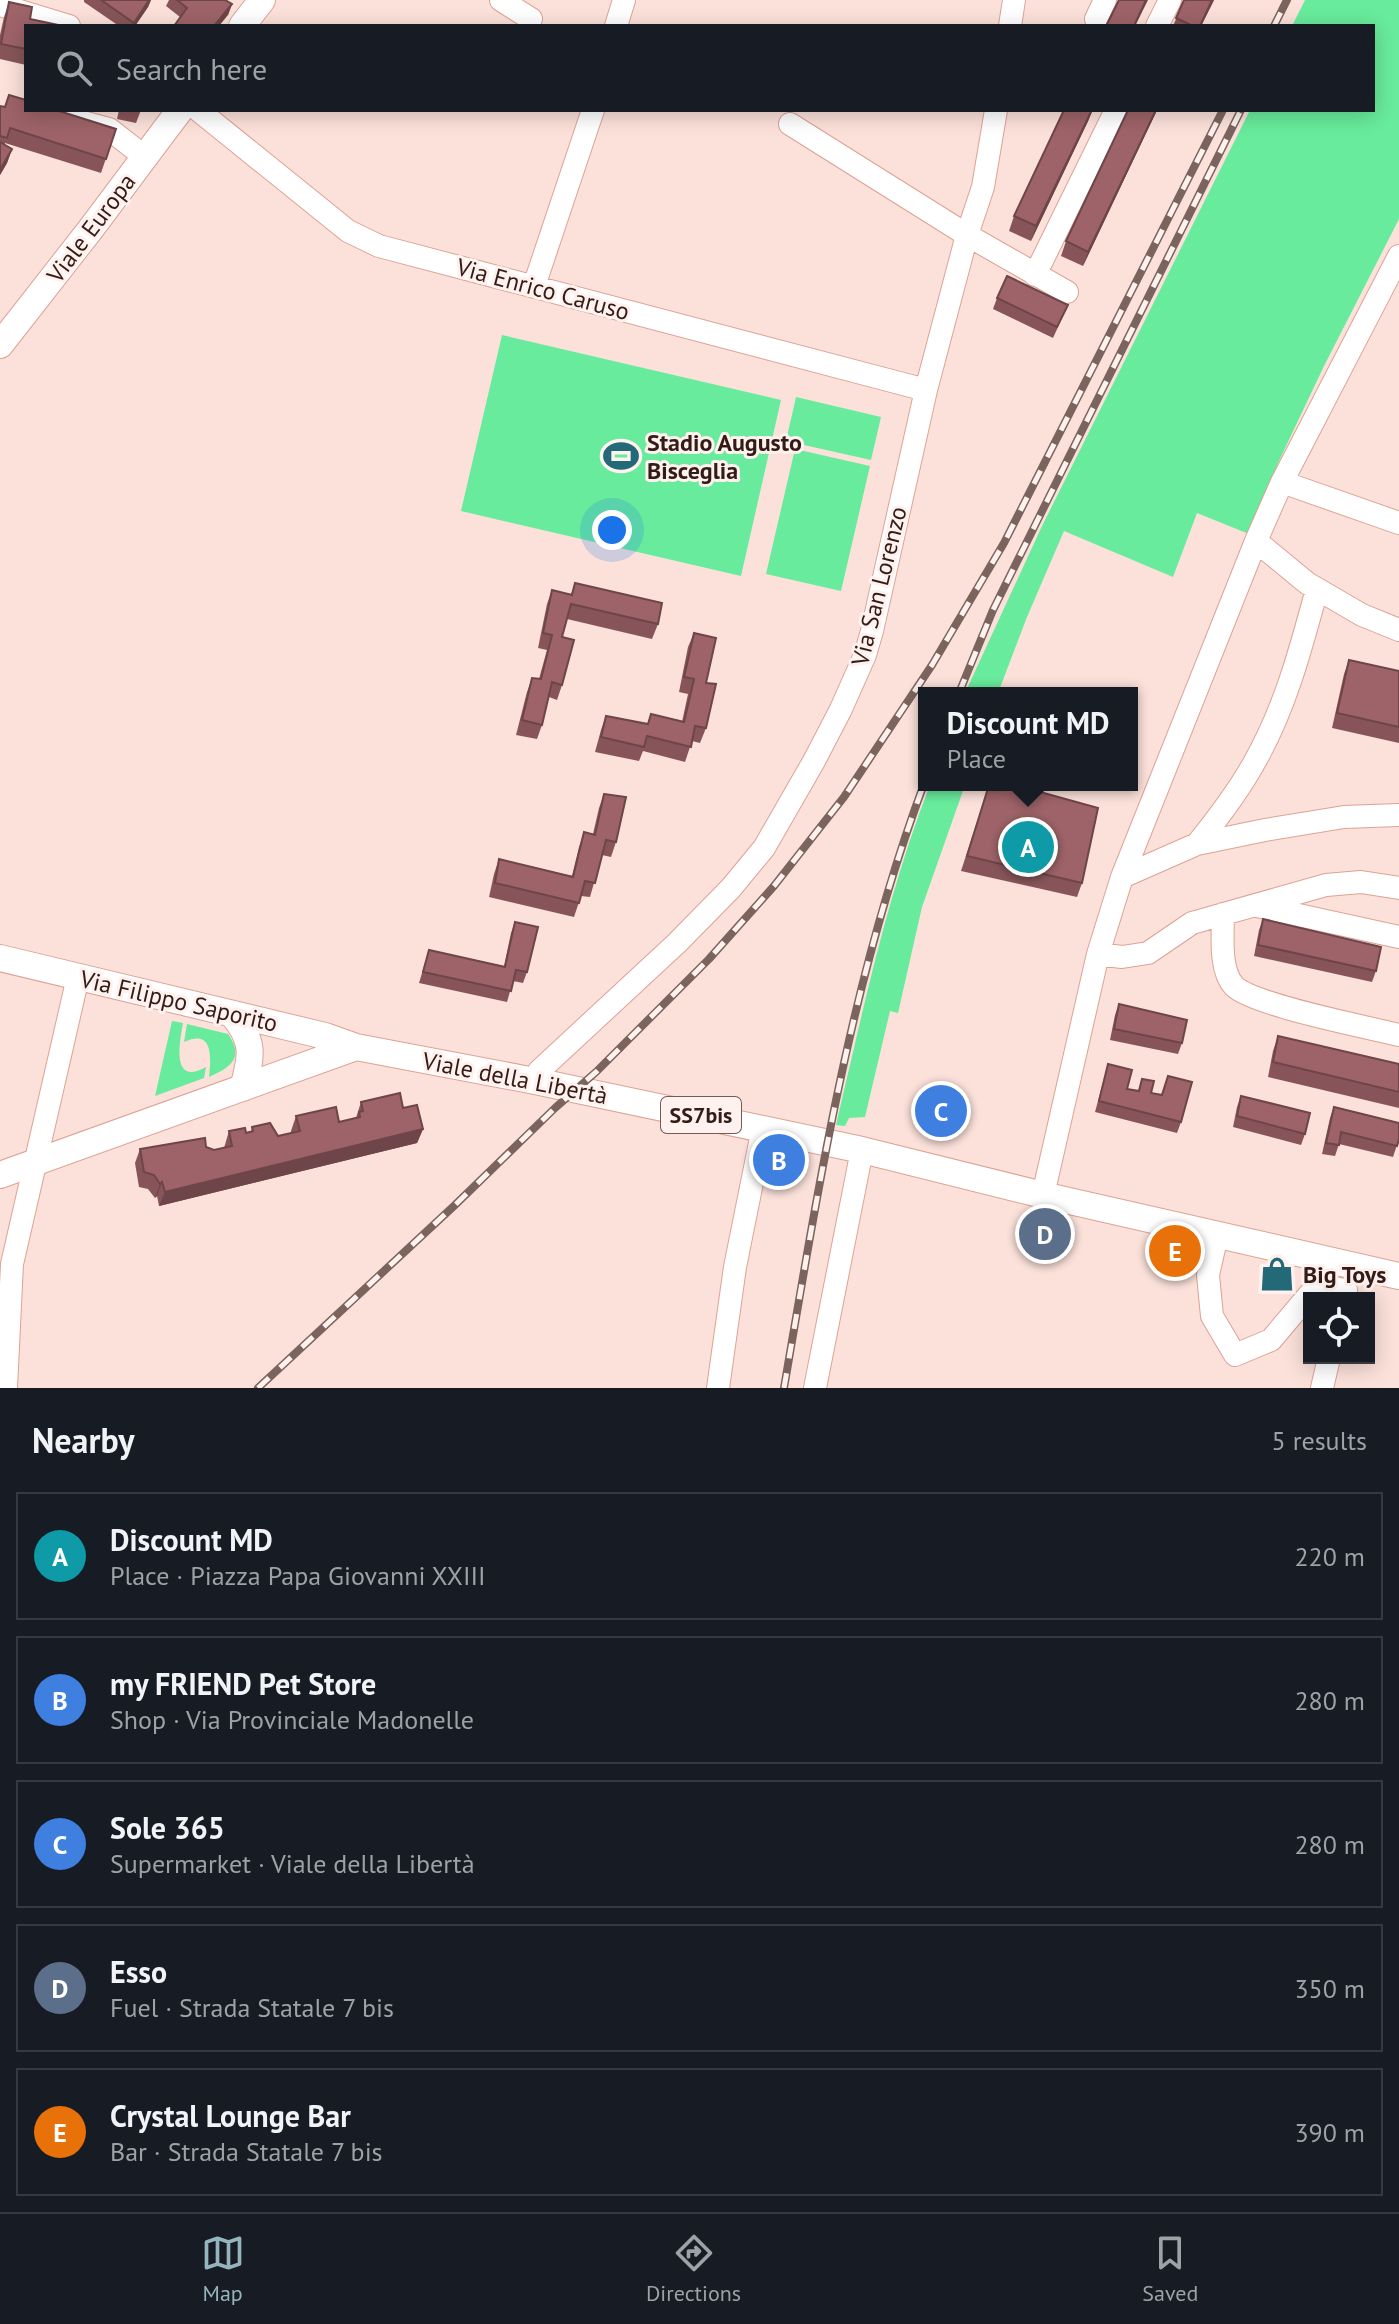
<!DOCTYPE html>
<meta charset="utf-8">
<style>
body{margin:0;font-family:"PT Sans",sans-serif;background:#20242c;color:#f1f3f6}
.controls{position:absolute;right:24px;bottom:24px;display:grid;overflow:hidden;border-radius:0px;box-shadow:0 4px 20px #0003}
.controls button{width:72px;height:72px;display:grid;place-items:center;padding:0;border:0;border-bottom:2px solid #363941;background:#171b24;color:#f1f3f6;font:40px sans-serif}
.you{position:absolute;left:612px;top:530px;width:28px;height:28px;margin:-20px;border:6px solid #fff;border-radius:50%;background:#1a73e8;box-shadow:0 0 0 12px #1a73e833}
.badge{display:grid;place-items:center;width:52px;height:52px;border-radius:50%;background:#94b5bd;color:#fff;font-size:26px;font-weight:700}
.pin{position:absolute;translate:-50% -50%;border:4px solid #fff;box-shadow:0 2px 8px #0006}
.popup{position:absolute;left:918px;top:687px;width:220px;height:104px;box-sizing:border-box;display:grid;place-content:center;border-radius:0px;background:#171b24;filter:drop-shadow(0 2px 6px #0005);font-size:26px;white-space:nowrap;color:#9ea1a6}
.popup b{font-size:30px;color:#f1f3f6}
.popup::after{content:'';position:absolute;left:50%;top:100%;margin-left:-16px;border:16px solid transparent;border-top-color:#171b24}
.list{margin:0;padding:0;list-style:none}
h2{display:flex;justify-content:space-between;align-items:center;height:104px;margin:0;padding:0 32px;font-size:34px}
h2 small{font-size:26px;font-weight:400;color:#9ea1a6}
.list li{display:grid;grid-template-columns:52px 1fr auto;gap:24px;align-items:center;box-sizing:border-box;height:128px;margin:0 16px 16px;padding:0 16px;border:2px solid #363941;border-radius:0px}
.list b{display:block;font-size:30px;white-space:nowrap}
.list p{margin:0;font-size:26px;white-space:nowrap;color:#9ea1a6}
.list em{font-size:26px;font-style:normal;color:#9ea1a6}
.icon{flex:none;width:44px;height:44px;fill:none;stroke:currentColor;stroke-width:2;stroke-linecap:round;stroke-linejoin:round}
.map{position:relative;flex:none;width:1399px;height:1388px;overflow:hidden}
.search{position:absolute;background:#171b24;box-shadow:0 4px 20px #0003;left:24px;right:24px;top:24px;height:88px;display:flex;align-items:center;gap:20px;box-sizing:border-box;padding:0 28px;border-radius:0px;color:#9ea1a6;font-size:30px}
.sheet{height:824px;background:#171b24}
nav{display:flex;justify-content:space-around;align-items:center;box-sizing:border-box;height:112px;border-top:2px solid #363941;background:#171b24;font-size:22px;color:#9ea1a6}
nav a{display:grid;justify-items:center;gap:4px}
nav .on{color:#94b5bd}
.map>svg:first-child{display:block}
.green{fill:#68eb9c}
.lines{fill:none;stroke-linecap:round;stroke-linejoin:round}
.minor-casing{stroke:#dea293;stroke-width:24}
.major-casing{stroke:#dea293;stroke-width:28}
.minor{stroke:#fff;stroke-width:22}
.major{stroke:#fff;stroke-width:26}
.rail-casing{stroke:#7c645e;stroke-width:8}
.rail{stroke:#fff1ee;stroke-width:5;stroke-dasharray:15;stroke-linecap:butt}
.wall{fill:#875559}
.shaded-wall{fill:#6e4549}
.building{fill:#9d6368;stroke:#6e4549;stroke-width:2}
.labels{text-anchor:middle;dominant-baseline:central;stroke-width:6;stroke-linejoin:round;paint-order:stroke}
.shield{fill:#fff1ee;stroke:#705c58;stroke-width:2}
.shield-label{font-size:22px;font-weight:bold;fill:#331c17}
.street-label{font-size:24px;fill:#331c17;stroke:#fff1ee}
.poi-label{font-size:24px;font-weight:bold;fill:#331c17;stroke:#fff1ee;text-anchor:start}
</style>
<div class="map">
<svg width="1399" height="1388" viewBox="0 0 1399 1388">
<rect width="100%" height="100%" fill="#fbe1da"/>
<!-- green -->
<path class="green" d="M1305 0H1399V219L1324 366 1278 463 1249 534 1197 513 1173 577 1064 531 1027 617 998 693H965L1042 526 1250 110H1373V26H1292Z
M502 335 781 400 741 576 461 511Z
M796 397 881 417 871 460 786 441Z
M795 449 870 466 841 591 766 574Z
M930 785H965L922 907 898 1013 890 1011 865 1117 849 1118 845 1126 836 1125C863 1010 887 895 930 785Z
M172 1021 183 1023C180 1041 170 1087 206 1067L204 1078 155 1096Z
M187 1024 228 1034C245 1058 230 1068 209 1077 211 1059 214 1028 184 1042Z"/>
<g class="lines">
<!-- minor casing -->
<g class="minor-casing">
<path id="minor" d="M501 0 531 19
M0 5 69 26
M1096 19 1105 0
M616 26 624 0
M1010 26 1014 0
M1157 26 1170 0
M39 110 109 129 145 157
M198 110 348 231 379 246 926 390
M790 124 967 235 1067 292
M1035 275 1116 110
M534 286 593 110
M1282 482 1399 523
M1256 541 1307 583 1362 615 1399 630
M1197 844C1218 818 1238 792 1254 763 1285 709 1301 648 1317 589
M1122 877 1197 844 1265 830 1344 817 1399 815
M1257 906 1399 937
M1223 914C1223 934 1219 970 1234 986 1253 1005 1367 1027 1399 1035
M1098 954 1122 957 1148 953 1192 923 1326 885 1361 882 1399 888
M535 1081 539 1071 677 943 731 888 764 848 814 761 841 709 865 655 872 631 926 390 967 235 983 187 996 110
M1043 1195 1098 954 1122 877 1256 541 1282 482 1399 256
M1217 1235 1208 1275 1212 1316 1235 1355 1271 1340 1314 1289 1327 1287 1346 1290
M6 1388 12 1264 78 977
M718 1388 735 1267 763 1128
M815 1388 862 1150
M1322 1388 1329 1358"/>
</g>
<!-- major casing -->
<g class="major-casing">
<path id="major" d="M242 26 262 0
M0 345 90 230 180 110
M0 958 325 1036 356 1047 535 1081 862 1150 1043 1195 1399 1276
M232 1014C255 1041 252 1056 243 1088
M0 1175 356 1047"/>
</g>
<!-- minor -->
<use href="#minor" class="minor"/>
<!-- major -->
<use href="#major" class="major"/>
<!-- rail casing -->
<g class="rail-casing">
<path id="rail" d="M1274 26 1287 0
M959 693 993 610 1241 110
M258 1388 455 1205 555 1108 596 1072 709 959 774 886 844 797 932 665 1004 543 1223 110
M784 1388C819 1184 851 979 924 784"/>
</g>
<!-- rail -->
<use href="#rail" class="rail"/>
</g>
<!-- wall -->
<path class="wall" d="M84 0H151L148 7 135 26H119L84 2Z
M169 0H225L232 4 228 15 180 17 166 6Z
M1184 0H1214L1201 26H1173Z
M9 2 30 19 26 26V65L0 59V35L4 17Z
M0 106 116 129 101 173 5 143V145L12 149 7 163 0 175Z
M119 110H141L136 123 117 119Z
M1128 110H1157L1083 266 1061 256 1066 241Z
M1089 119 1031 241 1009 231 1014 216Z
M997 298 1068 305 1053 338 993 309Z
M575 583 658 624 652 639 567 619 562 637V685L557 700 549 697 542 725 537 739 516 735 527 692 532 678 539 679 547 650 538 648 547 604 552 590 571 594Z
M694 633 706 683V728L700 743 692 741 685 762 643 751 639 761 595 752 601 730 606 716 648 724 682 722 688 694 679 692 688 647Z
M1349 660 1399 671V743L1332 728 1344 674Z
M989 785 1082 883 1077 897 961 871Z
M604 794 616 842 611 857 602 855 590 897 581 896 574 917 489 897 494 874 499 859 572 876 579 847 584 832 593 834 599 808Z
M1263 919 1376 971 1372 982 1254 956 1259 930Z
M515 922 527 972 523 983 513 981 507 1002 419 983 429 950 504 966 511 933Z
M1119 1004 1182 1043 1178 1054 1110 1040 1115 1015Z
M1278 1036 1399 1064V1108L1268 1077 1273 1051Z
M1108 1064 1127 1089 1138 1091 1142 1079 1151 1093 1161 1095 1168 1076 1181 1122 1177 1133 1095 1112Z
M1241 1096 1305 1134 1301 1145 1233 1127 1237 1107Z
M361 1102 403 1108 423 1129 417 1143 159 1206 157 1196 155 1198 148 1189 139 1187 135 1163 140 1149 206 1147 214 1150 224 1148 229 1131 246 1133 251 1132 252 1127 278 1136 291 1133V1131L296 1116 339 1122 356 1118Z
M1334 1107 1399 1139 1393 1157 1339 1144 1335 1156 1322 1154 1330 1118Z
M1037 1212 1058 1218 1048 1252 1028 1246Z"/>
<!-- shaded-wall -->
<path class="shaded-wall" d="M149 0H151L148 7 135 26H133Z
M1146 0H1148L1135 26H1134Z
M1212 0H1214L1201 26H1200Z
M232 4 228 15 219 26H214Z
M1092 110 1089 119 1031 241 1036 226Z
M1156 110H1157L1083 266 1088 252Z
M12 149 7 163 0 175V170Z
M423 1129 417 1143 159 1206 165 1192Z
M162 1182 157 1196 155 1198 160 1184Z"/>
<!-- building -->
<path class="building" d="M101 0H149L134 23Z
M177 0H225L232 4 214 26H174L187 8Z
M1119 0H1146L1134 26H1106Z
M1184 0H1212L1200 26H1193L1176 18Z
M9 2 32 7 30 19 63 26H26V49L1 44Z
M9 95 26 100V110H56L116 129 106 159 10 128 7 138 0 136V106L5 107Z
M1064 110H1092L1036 226 1014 216Z
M1128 110H1156L1088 252 1066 241Z
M0 142 12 149 0 170Z
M1007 276 1068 305 1057 327 997 298Z
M575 583 662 603 658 624 571 604 562 637 574 640 562 685 552 682 542 725 522 720 532 678 541 679 552 635 543 633 552 590 572 595Z
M694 633 716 638 706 683 716 684 706 728 695 726 691 747 647 736 644 747 601 737 606 716 648 724 651 714 684 722 694 679 684 677Z
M1349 660 1399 671V727L1337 713Z
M989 785H1015L1098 808 1082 883 967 856Z
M604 794 626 797 616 842 606 840 595 883 585 881 579 903 495 883 499 859 573 877 584 832 595 835Z
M1263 919 1381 947 1376 971 1258 945Z
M515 922 538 927 527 972 516 970 511 991 423 972 429 950 505 967Z
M1119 1004 1187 1020 1182 1043 1114 1029Z
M1278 1036 1399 1064V1092L1273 1062Z
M1108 1064 1132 1070 1127 1089 1139 1091 1142 1079 1154 1081 1151 1093 1162 1095 1168 1076 1192 1082 1181 1122 1099 1101Z
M400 1093 403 1108 417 1105 423 1129 165 1192 162 1182 160 1184 154 1175 144 1172 140 1149 205 1138 206 1147 214 1150 232 1146 229 1131 245 1128 246 1133 253 1131 252 1127 270 1123 278 1136 300 1131 296 1116 336 1107 339 1122 360 1117 359 1112 363 1111 361 1102Z
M1241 1096 1310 1113 1305 1134 1237 1116Z
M1334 1107 1399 1123V1139L1397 1146 1341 1132 1339 1145 1326 1143Z
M1037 1212 1058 1218 1050 1248 1029 1242Z"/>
<!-- icons -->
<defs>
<g id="stadium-bare" transform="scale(2.76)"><path d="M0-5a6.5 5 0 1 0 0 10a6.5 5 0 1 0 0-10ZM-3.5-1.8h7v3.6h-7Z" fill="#236978" stroke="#fff1ee" stroke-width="2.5" paint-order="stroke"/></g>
<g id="shop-bare" transform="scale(2.76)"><path d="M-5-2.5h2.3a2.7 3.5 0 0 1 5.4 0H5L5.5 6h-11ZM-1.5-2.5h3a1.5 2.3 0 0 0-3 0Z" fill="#236978" stroke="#fff1ee" stroke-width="2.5" paint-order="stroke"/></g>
</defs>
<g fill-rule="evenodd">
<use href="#stadium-bare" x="621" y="456"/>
<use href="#shop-bare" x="1277" y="1274"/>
</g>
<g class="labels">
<!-- shield labels -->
<rect class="shield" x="661" y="1097" width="80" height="36" rx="6"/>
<g class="shield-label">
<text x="701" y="1115">SS7bis</text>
</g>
<!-- street labels -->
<g class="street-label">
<text transform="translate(91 228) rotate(-53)">Viale Europa</text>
<text transform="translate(543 289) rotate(15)">Via Enrico Caruso</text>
<text transform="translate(879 586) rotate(-76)">Via San Lorenzo</text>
<text transform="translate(179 1001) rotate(13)">Via Filippo Saporito</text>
<text transform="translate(515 1078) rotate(11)">Viale della Libertà</text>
</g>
<!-- poi labels -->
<g class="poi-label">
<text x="647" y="442">Stadio Augusto<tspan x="647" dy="28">Bisceglia</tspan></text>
<text x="1303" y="1274">Big Toys</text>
</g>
</g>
</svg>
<div class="controls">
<button><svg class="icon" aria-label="locate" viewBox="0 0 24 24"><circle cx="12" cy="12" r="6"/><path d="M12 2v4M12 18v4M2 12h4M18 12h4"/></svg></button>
</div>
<div class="you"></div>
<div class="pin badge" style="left:1028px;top:847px;background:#0f9aa8">A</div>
<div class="popup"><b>Discount MD</b>Place</div>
<div class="pin badge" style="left:779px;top:1160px;background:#3f7fe0">B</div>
<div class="pin badge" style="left:941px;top:1111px;background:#3f7fe0">C</div>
<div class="pin badge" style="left:1045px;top:1234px;background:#5c6f8a">D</div>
<div class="pin badge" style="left:1175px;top:1251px;background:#e8710a">E</div>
<div class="search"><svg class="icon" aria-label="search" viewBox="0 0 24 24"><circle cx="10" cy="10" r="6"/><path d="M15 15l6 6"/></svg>Search here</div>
</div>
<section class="sheet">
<h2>Nearby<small>5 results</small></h2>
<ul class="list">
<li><span class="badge" style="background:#0f9aa8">A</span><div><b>Discount MD</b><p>Place · Piazza Papa Giovanni XXIII</p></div><em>220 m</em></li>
<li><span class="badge" style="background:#3f7fe0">B</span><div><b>my FRIEND Pet Store</b><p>Shop · Via Provinciale Madonelle</p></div><em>280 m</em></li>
<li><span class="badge" style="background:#3f7fe0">C</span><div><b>Sole 365</b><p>Supermarket · Viale della Libertà</p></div><em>280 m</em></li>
<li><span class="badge" style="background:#5c6f8a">D</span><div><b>Esso</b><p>Fuel · Strada Statale 7 bis</p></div><em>350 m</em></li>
<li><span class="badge" style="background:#e8710a">E</span><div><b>Crystal Lounge Bar</b><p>Bar · Strada Statale 7 bis</p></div><em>390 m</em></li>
</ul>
</section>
<nav>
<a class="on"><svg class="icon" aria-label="map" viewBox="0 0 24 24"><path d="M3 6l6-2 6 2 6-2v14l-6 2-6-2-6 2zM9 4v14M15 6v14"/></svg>Map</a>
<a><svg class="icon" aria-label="directions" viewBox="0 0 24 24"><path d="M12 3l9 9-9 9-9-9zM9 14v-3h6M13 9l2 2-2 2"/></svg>Directions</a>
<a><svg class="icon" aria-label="saved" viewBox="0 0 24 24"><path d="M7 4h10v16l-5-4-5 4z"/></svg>Saved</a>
</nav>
